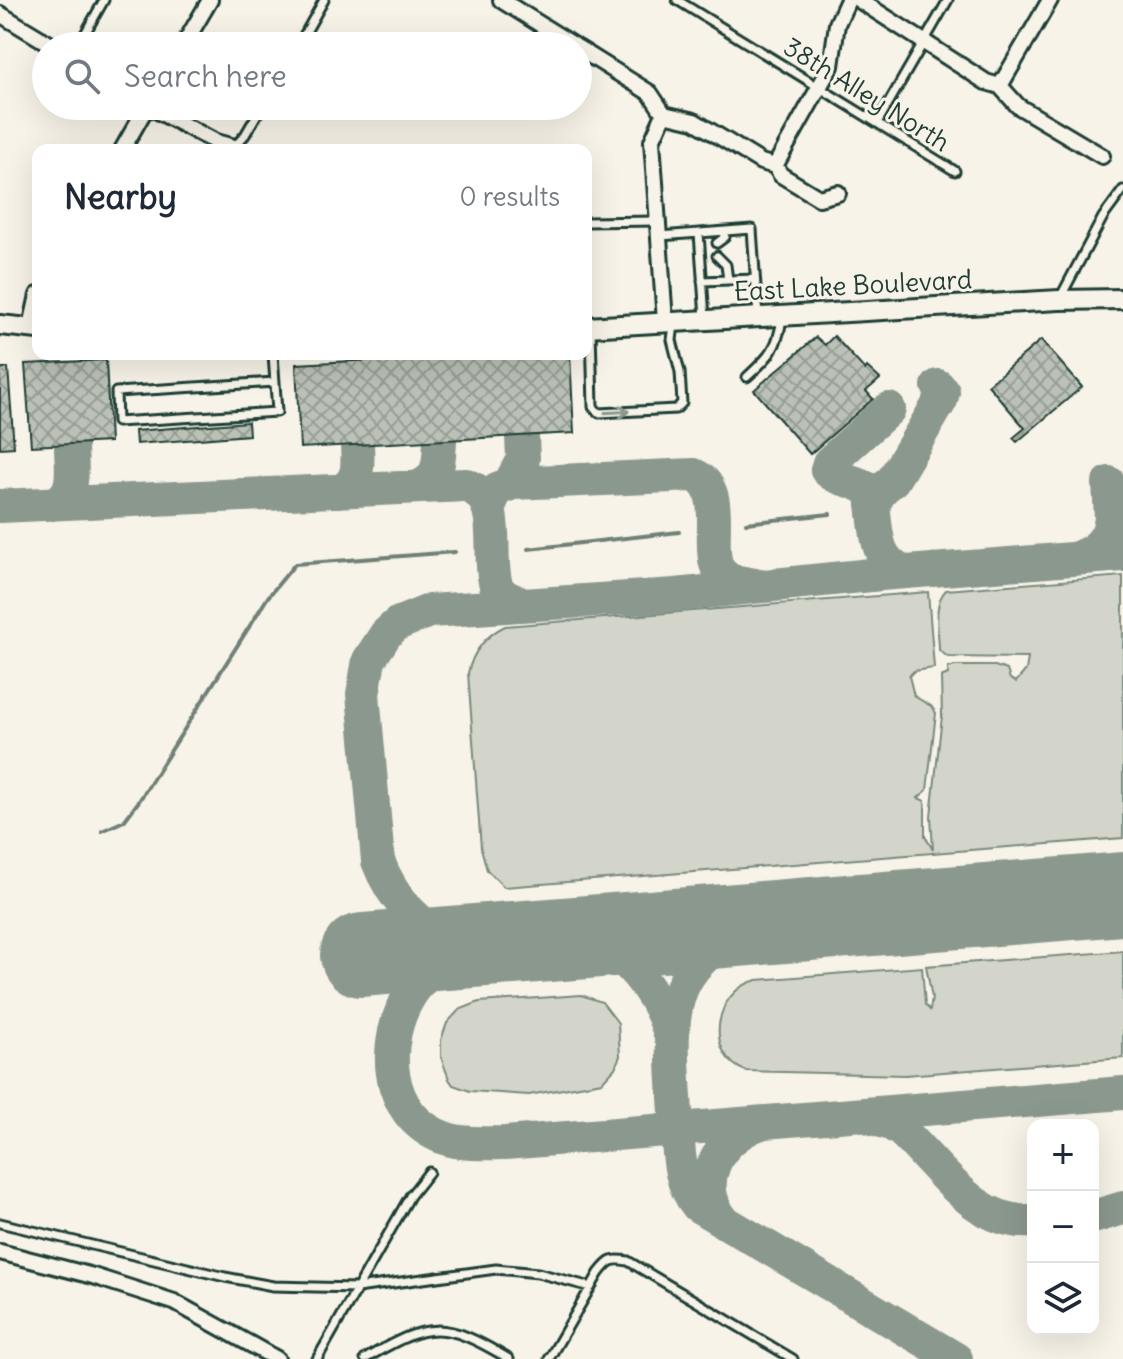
<!DOCTYPE html>
<meta charset="utf-8">
<style>
body{margin:0;font-family:Delius,sans-serif;background:#f6f6f7;color:#1f2937}
.controls{position:absolute;right:24px;bottom:24px;display:grid;overflow:hidden;border-radius:16px;box-shadow:0 8px 32px #0002}
.controls button{width:72px;height:72px;display:grid;place-items:center;padding:0;border:0;border-bottom:2px solid #e0e1e3;background:#fff;color:#1f2937;font:40px sans-serif}
.list{margin:0;padding:0;list-style:none}
h2{display:flex;justify-content:space-between;align-items:center;height:104px;margin:0;padding:0 32px;font-size:34px}
h2 small{font-size:26px;font-weight:400;color:#747a83}
.icon{flex:none;width:44px;height:44px;fill:none;stroke:currentColor;stroke-width:2;stroke-linecap:round;stroke-linejoin:round}
.map{position:relative;flex:none;width:1123px;height:1359px;overflow:hidden}
.search{position:absolute;background:#fff;box-shadow:0 8px 32px #0002;left:32px;top:32px;width:560px;height:88px;display:flex;align-items:center;gap:20px;box-sizing:border-box;padding:0 28px;border-radius:44px;color:#747a83;font-size:30px}
.panel{position:absolute;background:#fff;box-shadow:0 8px 32px #0002;left:32px;top:144px;width:560px;height:216px;border-radius:16px}
.map>svg:first-child{display:block}
.grass{fill:#d3d5ca;stroke:#79897f;stroke-width:2}
.lines{fill:none;stroke-linecap:round;stroke-linejoin:round}
.stream{stroke:#6f8077;stroke-width:4}
.taxiway{stroke:#8b988e;stroke-width:34}
.runway{stroke:#8b988e;stroke-width:84}
.building{fill:url(#building-cross-hatch);stroke:#1f3d34;stroke-width:2}
.service-casing{stroke:#1f3d34;stroke-width:13}
.minor-casing{stroke:#1f3d34;stroke-width:20}
.tertiary-casing{stroke:#1f3d34;stroke-width:24}
.service{stroke:#f7f3e8;stroke-width:7}
.minor{stroke:#f7f3e8;stroke-width:14}
.tertiary{stroke:#f7f3e8;stroke-width:18}
.oneway{stroke:#8b988e}
.labels{text-anchor:middle;dominant-baseline:central;stroke-width:6;stroke-linejoin:round;paint-order:stroke}
.street-label{font-size:26px;fill:#1f3d34;stroke:#f7f3e8}
</style>
<div class="map">
<svg width="1123" height="1359" viewBox="0 0 1123 1359">
<defs>
<pattern id="building-cross-hatch" width="8" height="8" patternUnits="userSpaceOnUse" patternTransform="scale(2)"><rect width="8" height="8" fill="#bbc1b6"/><path d="M0 0l8 8M0 8l8-8" fill="none" stroke="#979e95"/></pattern>
</defs>
<rect width="100%" height="100%" fill="#f7f3e8"/>
<filter id="ink" filterUnits="userSpaceOnUse"><feTurbulence type="fractalNoise" baseFrequency=".0125" numOctaves="2"/><feDisplacementMap in="SourceGraphic" scale="16" xChannelSelector="R" yChannelSelector="G"/><feConvolveMatrix kernelMatrix="1 2 1 2 8 2 1 2 1" color-interpolation-filters="sRGB"/></filter>
<g filter="url(#ink)">
<!-- grass -->
<path class="grass" d="M1123 576V838L504 887 487 870 481 848 468 673C473 651 485 636 505 626L928 592 934 668 914 671 909 676 914 696 931 706 936 713 927 790 918 798 925 801V836L933 850 931 816 942 716 941 677 948 674V668L955 666H995L1007 670 1010 679 1016 682 1026 670 1028 658 948 657 939 650C939 631 932 604 946 590Z
M1123 951V1058L905 1075 746 1071C703 1055 714 990 757 980L922 967 925 1005 930 1010 932 998 926 966Z
M581 995 602 1002 618 1023 620 1056 615 1068 602 1082 529 1095 470 1091 453 1085 449 1079 441 1057V1040L447 1023 459 1010 479 1002Z"/>
<g class="lines">
<!-- stream -->
<path class="stream" d="M746 523 830 514
M528 549 679 532
M102 831 124 821 139 801 268 597 295 564 455 552"/>
<!-- taxiway -->
<path class="taxiway" d="M889 409 829 463 827 470C839 482 858 479 871 492 878 522 870 559 904 572
M510 483 523 459 522 436
M1109 483 1111 518 1121 536
M418 487C440 479 439 461 440 440
M340 491C360 482 358 464 357 445
M53 504C78 495 71 467 71 445
M873 505 882 489 893 480 941 400 943 392 938 386
M0 506 466 485C506 498 485 557 497 588L504 596 521 604
M489 506 497 489 513 483 694 475C726 489 708 537 716 564 718 569 724 575 727 580L755 585
M1074 559C1095 552 1109 541 1111 518
M778 922C662 954 669 1009 676 1112 679 1145 676 1180 698 1206L956 1359
M594 936C631 961 659 994 671 1037
M457 947C420 926 393 901 378 861L363 694 369 660 386 634 397 624 429 611 675 595 881 574 1123 555
M462 947C443 960 425 973 412 992 380 1040 383 1115 444 1138 464 1145 485 1143 505 1143L1123 1093
M864 1115 891 1124 902 1131C939 1166 976 1226 1033 1221
M1093 1217 1123 1208
M724 1222C692 1183 718 1137 761 1123"/>
<!-- runway -->
<path class="runway" d="M362 955 1123 894"/>
</g>
<!-- building -->
<path class="building" d="M834 336 865 370 867 367 880 379 866 391 873 399 810 454 754 390 816 337 825 345Z
M1041 340 1082 387 1017 442 1013 438 1025 428 988 385Z
M491 354H570L574 433 300 448 296 364Z
M106 360 110 442 31 446 25 364Z
M0 368H8L14 447 0 448Z
M248 422 249 435 136 444 135 431Z"/>
<g class="lines">
<!-- service casing -->
<g class="service-casing">
<path id="service" d="M677 0 955 171
M78 46 104 0
M298 46 324 0
M877 123 948 0
M234 147 245 135 262 106
M586 222 656 221
M699 233 705 318
M660 236 752 229 758 316
M717 243 725 237
M717 256 726 265 728 280
M702 281 755 279
M1060 298 1103 217 1123 190
M591 329 593 407 599 413 676 409 682 403 680 372 672 340 674 325
M273 354 277 412 117 422 116 392 275 382
M747 377C770 356 778 348 782 318
M0 1223 225 1277 273 1286 357 1288 496 1269 538 1273 591 1287
M317 1359 410 1196 429 1172
M365 1359C429 1321 444 1320 509 1359
M549 1359 599 1273C609 1260 612 1258 628 1261L793 1359"/>
</g>
<!-- minor casing -->
<g class="minor-casing">
<path id="minor" d="M501 0 575 46
M859 0 986 82 1000 86 1018 106 1102 156
M0 14 53 46
M183 46 210 0
M578 48 650 93 664 114 694 121 761 162 775 166 781 175 819 198 838 193
M1000 86 1050 0
M148 106 216 142 234 147
M664 114 652 141 665 321
M122 150 147 106
M775 166 831 66 837 24 848 0
M31 327 38 295
M0 1252 93 1276 174 1302 277 1359"/>
</g>
<!-- tertiary casing -->
<g class="tertiary-casing">
<path id="tertiary" d="M0 325 38 329
M586 327 1059 300 1123 299"/>
</g>
<!-- service -->
<use href="#service" class="service"/>
<!-- minor -->
<use href="#minor" class="minor"/>
<!-- tertiary -->
<use href="#tertiary" class="tertiary"/>
</g>
<!-- one-way arrows -->
<defs><path id="oneway-shaft" d="M-6 0H5M1.5-3L5.5 0L1.5 3" fill="none" stroke-width="1.6" stroke-linecap="round" stroke-linejoin="round" transform="scale(2)"/></defs>
<use class="oneway" href="#oneway-shaft" transform="translate(617 412) rotate(-3)"/>
</g>
<g class="labels">
<!-- street labels -->
<g class="street-label">
<text transform="translate(867 94) rotate(32)">38th Alley North</text>
<text transform="translate(853 285) rotate(-3)">East Lake Boulevard</text>
</g>
</g>
</svg>
<div class="controls">
<button>+</button>
<button>−</button>
<button><svg class="icon" aria-label="layers" viewBox="0 0 24 24"><path d="M12 4l9 5-9 5-9-5zM3 14l9 5 9-5"/></svg></button>
</div>
<div class="search"><svg class="icon" aria-label="search" viewBox="0 0 24 24"><circle cx="10" cy="10" r="6"/><path d="M15 15l6 6"/></svg>Search here</div>
<section class="panel">
<h2>Nearby<small>0 results</small></h2>
<ul class="list">
</ul>
</section>
</div>
